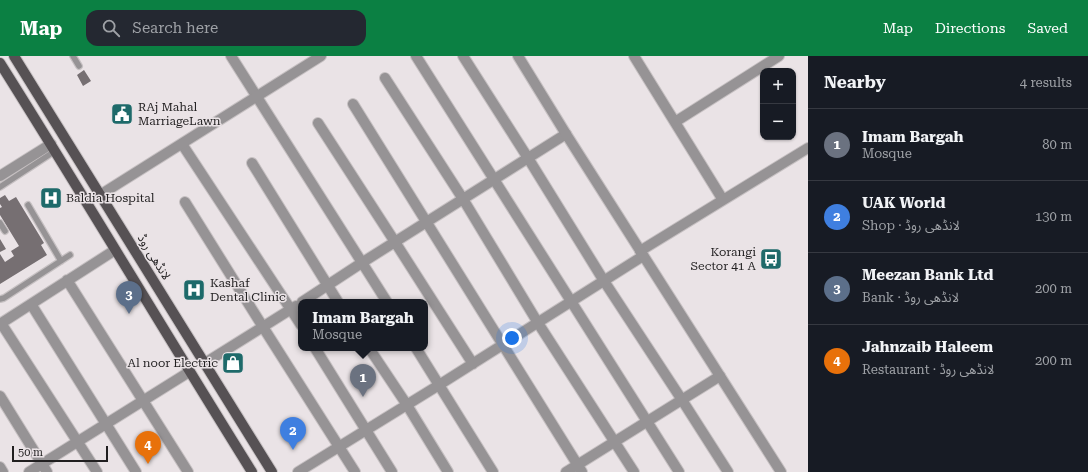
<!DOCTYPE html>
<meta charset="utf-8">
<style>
body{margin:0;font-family:"Roboto Serif","Noto Sans Arabic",serif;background:#242831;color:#f1f3f6}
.controls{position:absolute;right:12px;top:12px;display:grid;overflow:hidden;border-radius:8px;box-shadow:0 1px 3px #0004}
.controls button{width:36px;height:36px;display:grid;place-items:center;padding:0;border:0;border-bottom:1px solid #363941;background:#171b24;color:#f1f3f6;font:20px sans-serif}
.scale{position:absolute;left:12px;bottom:10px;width:96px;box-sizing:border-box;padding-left:4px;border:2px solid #211f20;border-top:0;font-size:11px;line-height:14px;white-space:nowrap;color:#211f20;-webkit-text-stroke:3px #eae3e6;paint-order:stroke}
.you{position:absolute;left:512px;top:282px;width:14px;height:14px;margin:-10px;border:3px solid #fff;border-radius:50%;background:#1a73e8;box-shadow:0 0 0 6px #1a73e833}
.badge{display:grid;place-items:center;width:26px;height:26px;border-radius:50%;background:#0b8043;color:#fff;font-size:13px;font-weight:700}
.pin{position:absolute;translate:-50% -33px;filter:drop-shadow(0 1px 2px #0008)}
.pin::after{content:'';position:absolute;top:21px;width:14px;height:12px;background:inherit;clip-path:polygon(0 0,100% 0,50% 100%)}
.popup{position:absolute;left:298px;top:243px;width:130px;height:52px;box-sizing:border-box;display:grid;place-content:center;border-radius:8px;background:#171b24;filter:drop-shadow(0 1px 3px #0005);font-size:13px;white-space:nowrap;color:#9ea1a6}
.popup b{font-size:15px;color:#f1f3f6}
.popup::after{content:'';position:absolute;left:50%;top:100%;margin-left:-8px;border:8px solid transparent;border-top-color:#171b24}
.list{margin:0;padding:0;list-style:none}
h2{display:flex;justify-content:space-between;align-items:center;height:52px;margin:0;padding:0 16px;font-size:17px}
h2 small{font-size:13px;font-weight:400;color:#9ea1a6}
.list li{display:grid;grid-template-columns:26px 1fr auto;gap:12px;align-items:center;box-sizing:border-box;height:72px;padding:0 16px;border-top:1px solid #363941}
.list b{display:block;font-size:15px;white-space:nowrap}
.list p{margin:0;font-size:13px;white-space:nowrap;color:#9ea1a6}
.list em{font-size:13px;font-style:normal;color:#9ea1a6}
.icon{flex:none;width:22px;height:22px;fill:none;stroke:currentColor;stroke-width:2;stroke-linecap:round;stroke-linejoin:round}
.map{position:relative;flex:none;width:808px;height:416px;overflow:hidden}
header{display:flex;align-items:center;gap:24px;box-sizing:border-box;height:56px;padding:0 20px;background:#0b8043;color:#fff}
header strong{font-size:19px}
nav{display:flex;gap:22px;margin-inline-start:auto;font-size:14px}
.search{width:280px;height:36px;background:#242831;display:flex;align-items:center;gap:10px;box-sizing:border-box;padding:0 14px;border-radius:12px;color:#9ea1a6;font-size:15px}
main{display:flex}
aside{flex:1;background:#171b24}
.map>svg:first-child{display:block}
.building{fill:#766f72}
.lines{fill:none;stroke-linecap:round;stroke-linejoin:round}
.service-casing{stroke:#c6c0c2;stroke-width:8}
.minor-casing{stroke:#c6c0c2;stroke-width:12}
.tertiary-casing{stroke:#c6c0c2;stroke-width:12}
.primary-casing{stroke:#c6c0c2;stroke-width:12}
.service{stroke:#969395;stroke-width:5.5}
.minor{stroke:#969395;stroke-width:10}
.tertiary{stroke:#969395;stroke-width:10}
.primary{stroke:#565154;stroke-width:10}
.labels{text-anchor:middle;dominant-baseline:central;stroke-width:3;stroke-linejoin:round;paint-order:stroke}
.poi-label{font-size:12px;fill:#211f20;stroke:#eae3e6;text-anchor:start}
.street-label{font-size:12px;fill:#211f20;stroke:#eae3e6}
</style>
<header>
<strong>Map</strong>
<div class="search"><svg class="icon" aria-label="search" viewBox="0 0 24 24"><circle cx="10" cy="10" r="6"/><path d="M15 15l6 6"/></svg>Search here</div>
<nav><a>Map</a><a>Directions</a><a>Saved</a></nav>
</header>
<main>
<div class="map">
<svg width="808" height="416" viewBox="0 0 808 416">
<rect width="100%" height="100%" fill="#eae3e6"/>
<!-- building -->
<path class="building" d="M84 14 91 25 83 30 77 19Z
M5 139 9 145 16 141 44 187 41 189 47 199 0 228V198L5 206 14 200 11 195 19 190 0 159V152L2 151 0 148V142Z
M0 183 6 193 0 196Z"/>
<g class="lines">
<!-- service casing -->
<g class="service-casing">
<path id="service" d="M73 0 79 10
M0 131 55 95
M28 149 61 205
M0 167 5 175
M0 243 4 242 70 199"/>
</g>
<!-- minor casing -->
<g class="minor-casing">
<path id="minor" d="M231 0 387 246
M416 0 679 416
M463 0 528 102 604 225 682 344 728 416
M634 0 723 144
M385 22 463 143 538 267 634 416
M353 48 582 416
M675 66 779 0
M318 67 395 186 473 308
M182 88 301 269
M252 107 338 246
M0 120 51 88
M185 146 263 271 355 416
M640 195 808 92
M67 224 188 416
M302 246 363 206 566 78
M31 248 136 416
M1 267 97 416
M0 268 115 194
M315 292 392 416
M369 292 407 349 448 416
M416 292 493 416
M205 307 296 250
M0 340 47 416
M0 411 3 416
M29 416 189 316
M298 416 439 329 643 200
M566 416 720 320"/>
</g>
<!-- tertiary casing -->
<g class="tertiary-casing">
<path id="tertiary" d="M518 0 566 78 781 416
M100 139 321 0"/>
</g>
<!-- primary casing -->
<g class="primary-casing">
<path id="primary" d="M14 0 272 416
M0 7C85 142 167 280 252 416"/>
</g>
<!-- service -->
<use href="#service" class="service"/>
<!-- minor -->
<use href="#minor" class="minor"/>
<!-- tertiary -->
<use href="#tertiary" class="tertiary"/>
<!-- primary -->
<use href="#primary" class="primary"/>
</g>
<!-- icons -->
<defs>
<g id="civic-square" transform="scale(1.15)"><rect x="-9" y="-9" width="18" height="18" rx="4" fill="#1e6a6a" stroke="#eae3e6"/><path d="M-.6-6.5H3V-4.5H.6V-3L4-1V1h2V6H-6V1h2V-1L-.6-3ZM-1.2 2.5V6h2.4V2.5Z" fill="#fff"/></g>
<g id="hospital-square" transform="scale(1.15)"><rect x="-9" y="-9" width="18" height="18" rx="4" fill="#1e6a6a" stroke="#eae3e6"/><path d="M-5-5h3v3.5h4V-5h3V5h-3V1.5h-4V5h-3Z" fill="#fff"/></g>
<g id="bus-square" transform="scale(1.15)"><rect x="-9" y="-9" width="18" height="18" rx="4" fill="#1e6a6a" stroke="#eae3e6"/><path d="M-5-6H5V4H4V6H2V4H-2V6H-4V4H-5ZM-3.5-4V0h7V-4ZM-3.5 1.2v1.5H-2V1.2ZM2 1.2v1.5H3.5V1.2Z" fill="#fff"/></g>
<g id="shop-square" transform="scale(1.15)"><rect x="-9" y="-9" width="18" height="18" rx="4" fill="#1e6a6a" stroke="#eae3e6"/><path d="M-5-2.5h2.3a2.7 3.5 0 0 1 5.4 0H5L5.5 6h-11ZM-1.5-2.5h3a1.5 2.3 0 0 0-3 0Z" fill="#fff"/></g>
</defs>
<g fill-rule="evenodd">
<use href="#civic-square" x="122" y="58"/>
<use href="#hospital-square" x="51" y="142"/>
<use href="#bus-square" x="771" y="203"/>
<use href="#hospital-square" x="194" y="234"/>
<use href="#shop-square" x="233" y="307"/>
</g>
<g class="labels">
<!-- poi labels -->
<g class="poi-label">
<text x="138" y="51">RAj Mahal<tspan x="138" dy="14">MarriageLawn</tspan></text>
<text x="66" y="142">Baldia Hospital</text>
<text x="756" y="196" text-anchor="end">Korangi<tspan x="756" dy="14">Sector 41 A</tspan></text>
<text x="210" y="227">Kashaf<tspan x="210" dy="14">Dental Clinic</tspan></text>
<text x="218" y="307" text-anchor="end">Al noor Electric</text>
</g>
<!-- street labels -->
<g class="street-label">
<text transform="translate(154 201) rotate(58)">لانڈھی روڈ</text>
</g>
</g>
</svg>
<div class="controls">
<button>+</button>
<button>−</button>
</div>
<div class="scale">50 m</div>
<div class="you"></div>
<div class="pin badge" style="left:363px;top:341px;background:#6b7280">1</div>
<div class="popup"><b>Imam Bargah</b>Mosque</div>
<div class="pin badge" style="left:293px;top:394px;background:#3f7fe0">2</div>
<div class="pin badge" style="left:129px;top:258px;background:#5c6f8a">3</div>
<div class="pin badge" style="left:148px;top:408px;background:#e8710a">4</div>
</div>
<aside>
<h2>Nearby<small>4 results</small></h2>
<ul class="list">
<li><span class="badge" style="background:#6b7280">1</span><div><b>Imam Bargah</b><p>Mosque</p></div><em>80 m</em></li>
<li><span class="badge" style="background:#3f7fe0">2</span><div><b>UAK World</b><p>Shop · لانڈھی روڈ</p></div><em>130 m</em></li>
<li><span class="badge" style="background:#5c6f8a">3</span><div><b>Meezan Bank Ltd</b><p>Bank · لانڈھی روڈ</p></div><em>200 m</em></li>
<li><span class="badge" style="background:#e8710a">4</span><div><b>Jahnzaib Haleem</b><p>Restaurant · لانڈھی روڈ</p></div><em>200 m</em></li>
</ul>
</aside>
</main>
